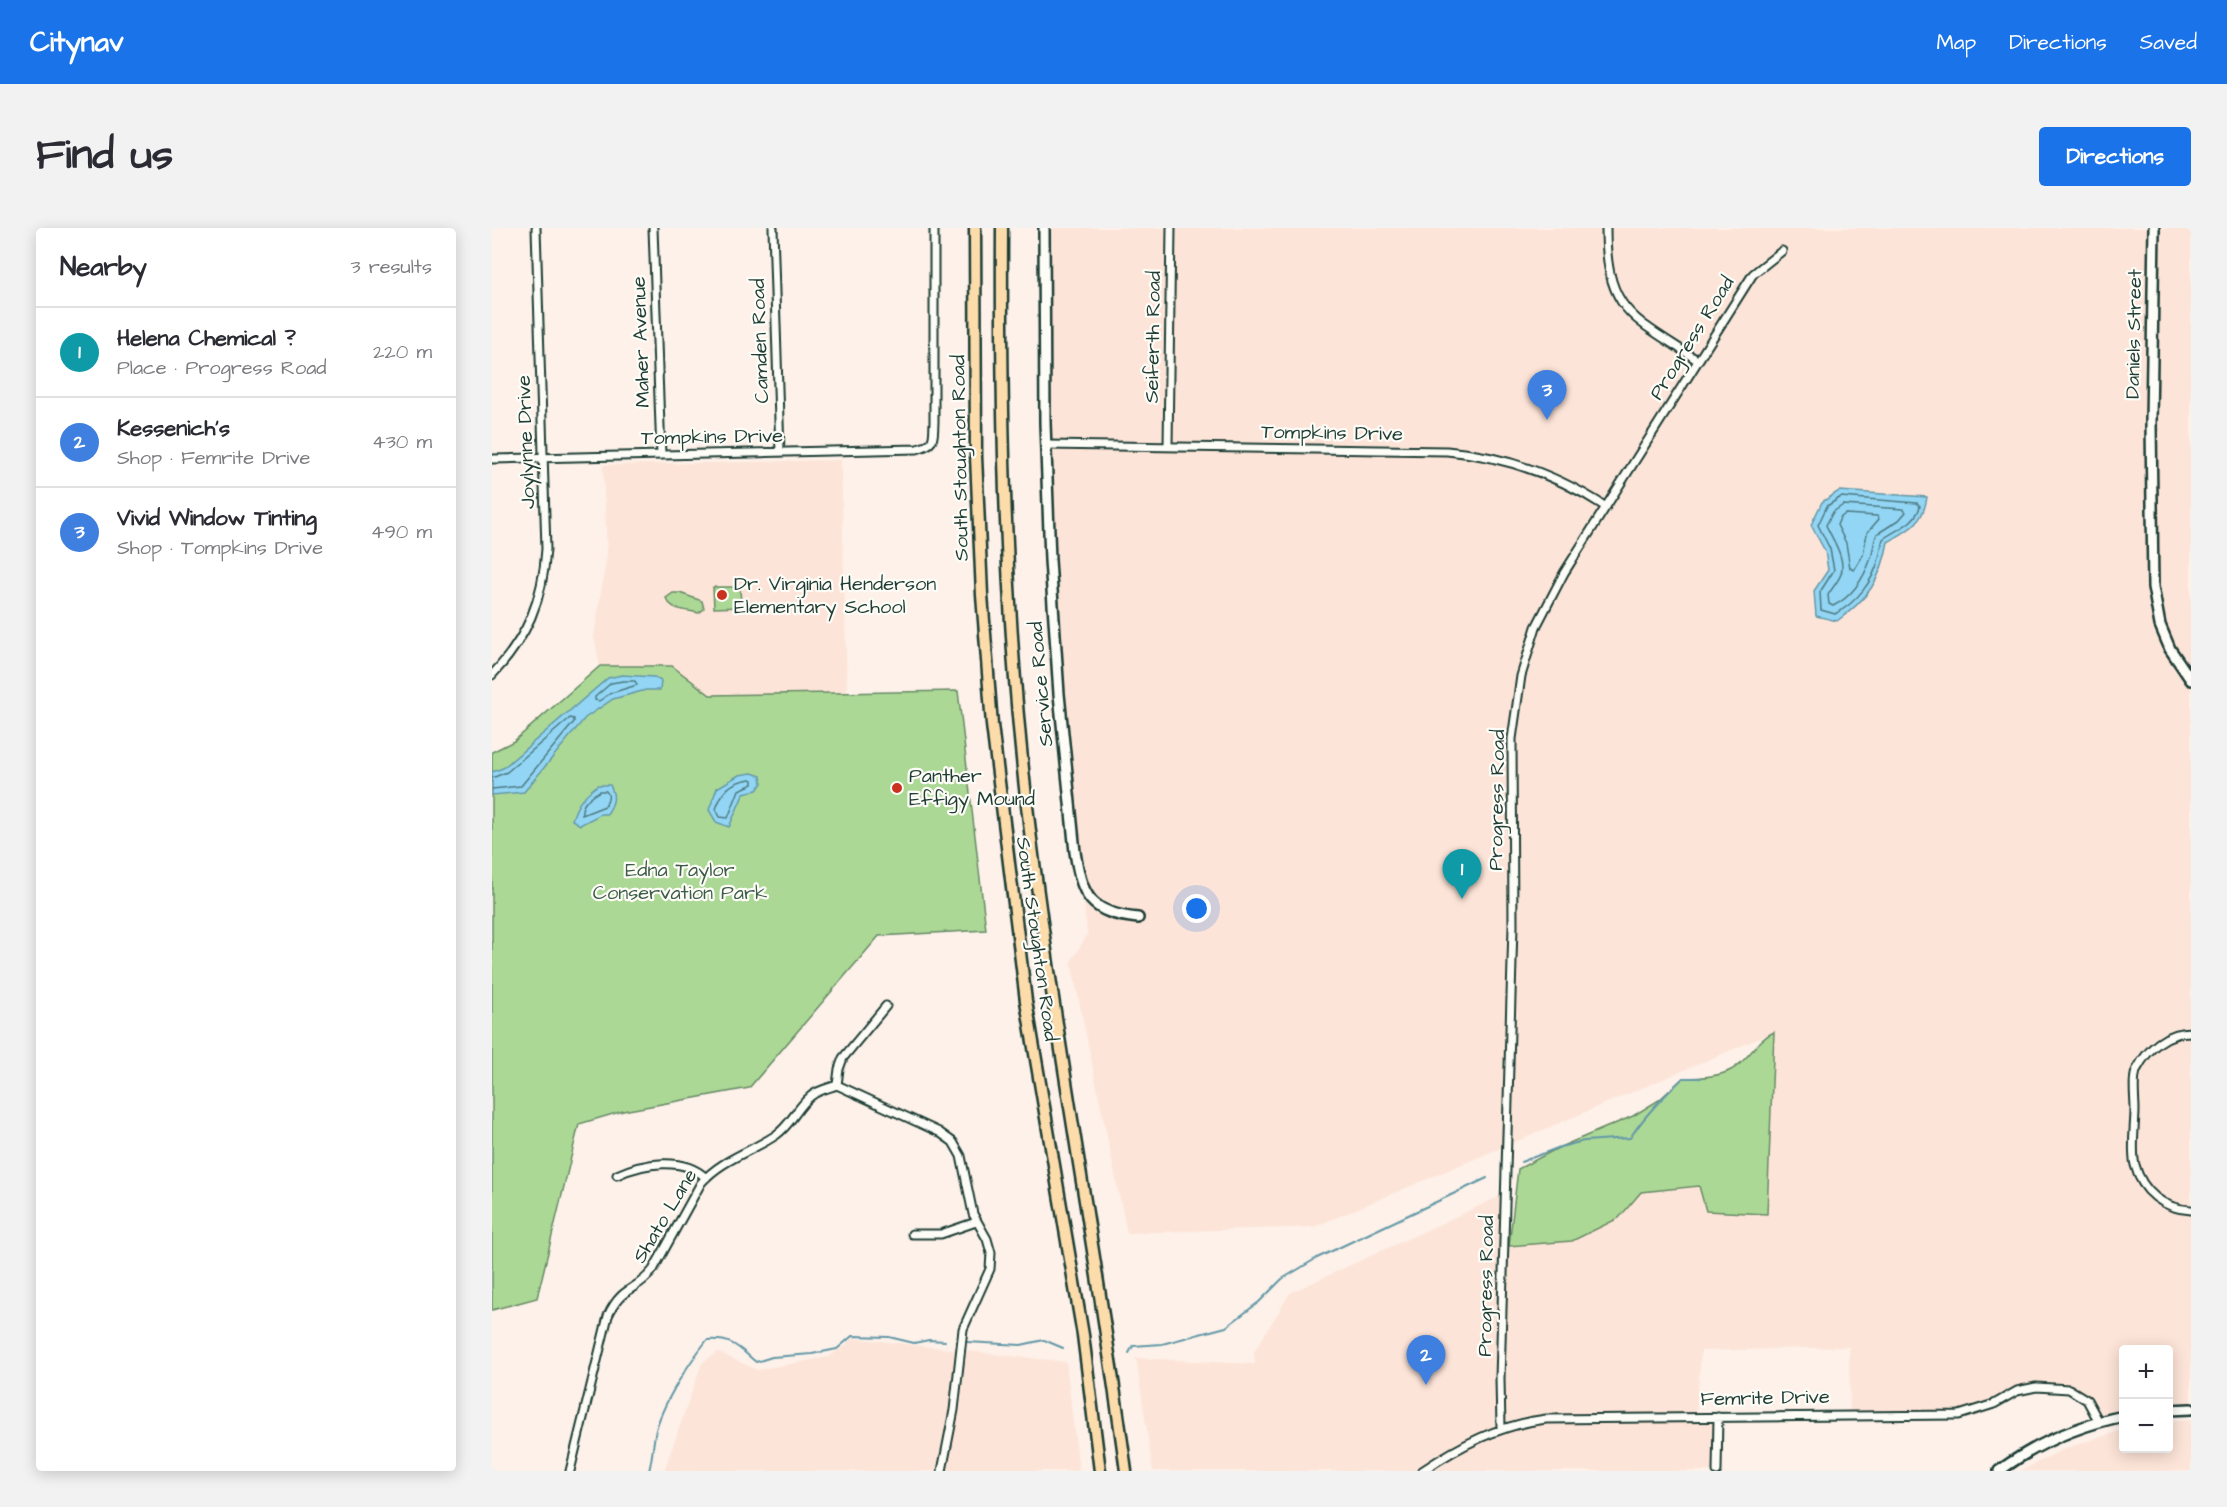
<!DOCTYPE html>
<meta charset="utf-8">
<style>
body{margin:0;font-family:"Architects Daughter",sans-serif;background:#f2f2f3;color:#2b2b33}
.controls{position:absolute;right:18px;bottom:18px;display:grid;overflow:hidden;border-radius:6px;box-shadow:0 3px 15px #0003}
.controls button{width:54px;height:54px;display:grid;place-items:center;padding:0;border:0;border-bottom:2px solid #e1e1e2;background:#fff;color:#2b2b33;font:30px sans-serif}
.you{position:absolute;left:705px;top:681px;width:21px;height:21px;margin:-15px;border:4px solid #fff;border-radius:50%;background:#1a73e8;box-shadow:0 0 0 9px #1a73e833}
.badge{display:grid;place-items:center;width:39px;height:39px;border-radius:50%;background:#1a73e8;color:#fff;font-size:20px;font-weight:700}
.pin{position:absolute;translate:-50% -50px;filter:drop-shadow(0 2px 3px #0008)}
.pin::after{content:'';position:absolute;top:32px;width:21px;height:18px;background:inherit;clip-path:polygon(0 0,100% 0,50% 100%)}
.list{margin:0;padding:0;list-style:none}
h2{display:flex;justify-content:space-between;align-items:center;height:78px;margin:0;padding:0 24px;font-size:26px}
h2 small{font-size:20px;font-weight:400;color:#7c7c81}
.list li{display:grid;grid-template-columns:39px 1fr auto;gap:18px;align-items:center;box-sizing:border-box;height:90px;padding:0 24px;border-top:2px solid #e1e1e2}
.list b{display:block;font-size:22px;white-space:nowrap}
.list p{margin:0;font-size:20px;white-space:nowrap;color:#7c7c81}
.list em{font-size:20px;font-style:normal;color:#7c7c81}
.map{position:relative;flex:none;width:1699px;height:1243px;overflow:hidden;border-radius:6px}
header{display:flex;align-items:center;gap:36px;box-sizing:border-box;height:84px;padding:0 30px;background:#1a73e8;color:#fff}
header strong{font-size:28px}
nav{display:flex;gap:33px;margin-inline-start:auto;font-size:21px}
.intro{display:flex;align-items:center;justify-content:space-between;box-sizing:border-box;height:144px;padding:0 36px}
h1{margin:0;font-size:42px}
.button{padding:15px 27px;border-radius:6px;background:#1a73e8;color:#fff;font-size:21px;font-weight:700}
main{display:flex;gap:36px;padding:0 36px}
aside{flex:1;background:#fff;border-radius:6px;box-shadow:0 3px 15px #0003}
.map>svg:first-child{display:block}
.built{fill:#fde4d8}
.green{fill:#acd896;stroke:#668a65;stroke-width:1.5}
.water{fill:#92d5f4;stroke:#6498a7;stroke-width:1.5}
.lines{fill:none;stroke-linecap:round;stroke-linejoin:round}
.shore{stroke:#4d7a81;stroke-width:1.5}
.stream{stroke:#6498a7;stroke-width:2}
.street-casing{stroke:#1f3d34;stroke-width:11}
.secondary-casing{stroke:#1f3d34;stroke-width:14}
.primary-casing{stroke:#1f3d34;stroke-width:15}
.street{stroke:#fdfcf7;stroke-width:7}
.secondary{stroke:#fdfcf7;stroke-width:9}
.primary{stroke:#fddcac;stroke-width:10}
.poi-dot{fill:#c8321e;stroke:#fdfcf7;stroke-width:2}
.labels{text-anchor:middle;dominant-baseline:central;stroke-width:4.5;stroke-linejoin:round;paint-order:stroke}
.street-label{font-size:20px;fill:#1f3d34;stroke:#fdfcf7}
.poi-label{font-size:20px;fill:#1f3d34;stroke:#fdfcf7;text-anchor:start}
.park-label{font-size:20px;fill:#3b5c48;stroke:#fdfcf7}
</style>
<header>
<strong>Citynav</strong>
<nav><a>Map</a><a>Directions</a><a>Saved</a></nav>
</header>
<div class="intro"><h1>Find us</h1><a class="button">Directions</a></div>
<main>
<aside>
<h2>Nearby<small>3 results</small></h2>
<ul class="list">
<li><span class="badge" style="background:#0f9aa8">1</span><div><b>Helena Chemical ?</b><p>Place · Progress Road</p></div><em>220 m</em></li>
<li><span class="badge" style="background:#3f7fe0">2</span><div><b>Kessenich's</b><p>Shop · Femrite Drive</p></div><em>430 m</em></li>
<li><span class="badge" style="background:#3f7fe0">3</span><div><b>Vivid Window Tinting</b><p>Shop · Tompkins Drive</p></div><em>490 m</em></li>
</ul>
</aside>
<div class="map">
<svg width="1699" height="1243" viewBox="0 0 1699 1243">
<rect width="100%" height="100%" fill="#fdf1e9"/>
<filter id="ink" filterUnits="userSpaceOnUse"><feTurbulence type="fractalNoise" baseFrequency=".0167" numOctaves="2"/><feDisplacementMap in="SourceGraphic" scale="12" xChannelSelector="R" yChannelSelector="G"/><feConvolveMatrix kernelMatrix="1 2 1 2 8 2 1 2 1" color-interpolation-filters="sRGB"/></filter>
<g filter="url(#ink)">
<!-- built -->
<path class="built" d="M552 0H1699V1181L1677 1182 1676 1122H1632L1631 1188 1607 1194 1595 1172 1577 1161 1544 1159 1476 1184 1358 1188 1357 1119 1209 1123 1204 1189H1226L1225 1243H661L644 1130 763 1136 762 1124 798 1065 1013 966 1012 1018 1080 1013 1127 990 1149 964 1207 957 1282 804 822 999 635 1005 579 734 595 707 558 332Z
M349 232 355 465 218 467 180 438H108L102 409 115 326 111 237Z
M360 1110 574 1134 587 1243H172L210 1135 226 1124 265 1142 336 1129 353 1118Z
M1699 1192V1243H1529L1574 1220 1631 1202 1632 1220H1676L1677 1194Z"/>
<!-- green -->
<path class="green" d="M221 359H248L249 379 222 380Z
M181 365H188L210 373 212 381 207 385C195 382 179 383 174 370Z
M108 438H180L218 467 466 463 494 702 387 708 257 860 131 883 87 896 45 1070 0 1082V524L22 513Z
M1282 804 1275 986 1214 983 1207 958 1149 964 1127 990 1080 1013 1017 1018 1026 941 1068 919 1141 888 1167 872 1191 850C1206 850 1226 849 1239 842 1256 833 1264 812 1282 804Z"/>
<!-- water -->
<path class="water" d="M1347 263 1435 269C1431 296 1418 301 1396 314 1389 352 1376 371 1345 393L1324 388 1322 363 1336 342 1333 323 1319 297 1330 274Z
M130 447 162 449 169 453 168 462H154L121 471 93 490 32 564 0 567V544L11 540 116 450Z
M260 545 269 548 270 555 265 562 252 565 237 599 224 594 217 582 225 560 247 547Z
M106 557H118C124 569 122 575 115 586H109L88 597 80 592C85 575 92 567 106 557Z"/>
<g class="lines">
<!-- shore -->
<path class="shore" d="M1349 269 1425 275 1428 278C1425 295 1403 302 1391 311 1389 317 1389 324 1387 330 1381 354 1364 375 1343 386L1329 382 1328 364 1342 342 1338 321 1326 297 1335 278Z
M1351 277 1411 281 1414 284 1407 292 1385 306C1381 314 1382 322 1379 330 1372 350 1360 369 1341 378L1337 376 1336 367C1340 360 1346 354 1349 346 1354 330 1340 311 1334 297L1341 284Z
M1353 286 1385 288 1387 291 1375 305 1371 327 1362 342 1358 340 1354 315 1345 297 1348 290Z
M131 453H143L145 457 119 465 107 473 103 472V469L119 455Z
M0 550 15 544 78 490 82 491V494L29 558 0 561
M258 551 261 552V556L247 562 236 590 228 589 224 581C230 563 238 554 258 551Z
M108 563H114C119 568 115 573 113 578L90 587C88 576 99 568 108 563Z"/>
<!-- stream -->
<path class="stream" d="M1029 934 1068 919 1092 913 1138 910C1153 887 1171 869 1191 850H1209
M475 1114 529 1117 552 1112 571 1120
M637 1125 641 1118 670 1116 734 1099 767 1074 790 1051 825 1030 995 950
M157 1243C160 1231 161 1218 163 1206 169 1177 197 1135 215 1112 240 1110 246 1119 264 1134L280 1129 320 1126 345 1121 360 1108 397 1109 422 1115 437 1112 453 1113"/>
<!-- street casing -->
<g class="street-casing">
<path id="street" d="M161 0 169 227
M281 0 288 224
M1114 0C1114 86 1142 89 1205 132
M555 217 955 223C1013 228 1065 247 1114 279
M676 219 679 0
M0 231 425 221C444 216 441 211 442 194V0
M0 447C35 410 51 372 54 321L44 0
M1699 804C1675 804 1656 820 1645 841 1640 850 1643 870 1643 882 1643 897 1639 923 1643 937 1650 964 1672 981 1699 982
M345 857 347 841 351 830 394 778
M125 947C151 935 191 928 214 950
M420 1006H449L484 994
M1009 1200 1008 1151 1021 698 1020 511 1029 448 1044 399 1072 345 1261 46 1290 23
M78 1243 116 1088C130 1057 144 1064 161 1042L209 955C230 931 259 924 284 907 299 897 305 879 319 868 326 862 337 860 345 857L447 904 461 914 469 928 481 986 495 1011 499 1025 498 1041 471 1101 462 1182 450 1243
M930 1243C969 1217 1007 1197 1054 1191L1467 1187 1502 1176 1525 1163 1544 1159 1561 1160 1577 1161 1595 1172 1607 1194
M1225 1243 1226 1189"/>
</g>
<!-- secondary casing -->
<g class="secondary-casing">
<path id="secondary" d="M552 0 553 195 558 332 567 466 583 624C590 669 598 685 646 690
M1662 0 1659 194 1661 359 1668 397 1678 421 1699 452
M1676 1182 1699 1181
M1507 1243C1544 1216 1587 1197 1632 1188"/>
</g>
<!-- primary casing -->
<g class="primary-casing">
<path id="primary" d="M483 0 484 228 490 367 500 497 534 773 591 1107 608 1243
M510 0C509 193 513 386 535 578 561 800 604 1021 634 1243"/>
</g>
<!-- street -->
<use href="#street" class="street"/>
<!-- secondary -->
<use href="#secondary" class="secondary"/>
<!-- primary -->
<use href="#primary" class="primary"/>
</g>
</g>
<!-- markers -->
<g class="poi-dot">
<circle cx="230" cy="367" r="6"/>
<circle cx="405" cy="560" r="6"/>
</g>
<g class="labels">
<!-- street labels -->
<g class="street-label">
<text transform="translate(1642 106) rotate(-89)">Daniels Street</text>
<text transform="translate(661 109) rotate(-89)">Seiferth Road</text>
<text transform="translate(1200 110) rotate(-58)">Progress Road</text>
<text transform="translate(268 113) rotate(-92)">Camden Road</text>
<text transform="translate(149 114) rotate(-92)">Maher Avenue</text>
<text transform="translate(840 205) rotate(1)">Tompkins Drive</text>
<text transform="translate(220 209) rotate(-1)">Tompkins Drive</text>
<text transform="translate(34 214) rotate(-92)">Joylynne Drive</text>
<text transform="translate(468 230) rotate(-91)">South Stoughton Road</text>
<text transform="translate(549 456) rotate(-95)">Service Road</text>
<text transform="translate(1005 572) rotate(-89)">Progress Road</text>
<text transform="translate(545 711) rotate(82)">South Stoughton Road</text>
<text transform="translate(173 988) rotate(-59)">Shato Lane</text>
<text transform="translate(994 1058) rotate(-89)">Progress Road</text>
<text transform="translate(1273 1170) rotate(-1)">Femrite Drive</text>
</g>
<!-- poi labels -->
<g class="poi-label">
<text x="242" y="356">Dr. Virginia Henderson<tspan x="242" dy="23">Elementary School</tspan></text>
<text x="417" y="548">Panther<tspan x="417" dy="23">Effigy Mound</tspan></text>
</g>
<!-- park labels -->
<g class="park-label">
<text x="188" y="642">Edna Taylor<tspan x="188" dy="23">Conservation Park</tspan></text>
</g>
</g>
</svg>
<div class="controls">
<button>+</button>
<button>−</button>
</div>
<div class="you"></div>
<div class="pin badge" style="left:970px;top:671px;background:#0f9aa8">1</div>
<div class="pin badge" style="left:934px;top:1157px;background:#3f7fe0">2</div>
<div class="pin badge" style="left:1055px;top:192px;background:#3f7fe0">3</div>
</div>
</main>
